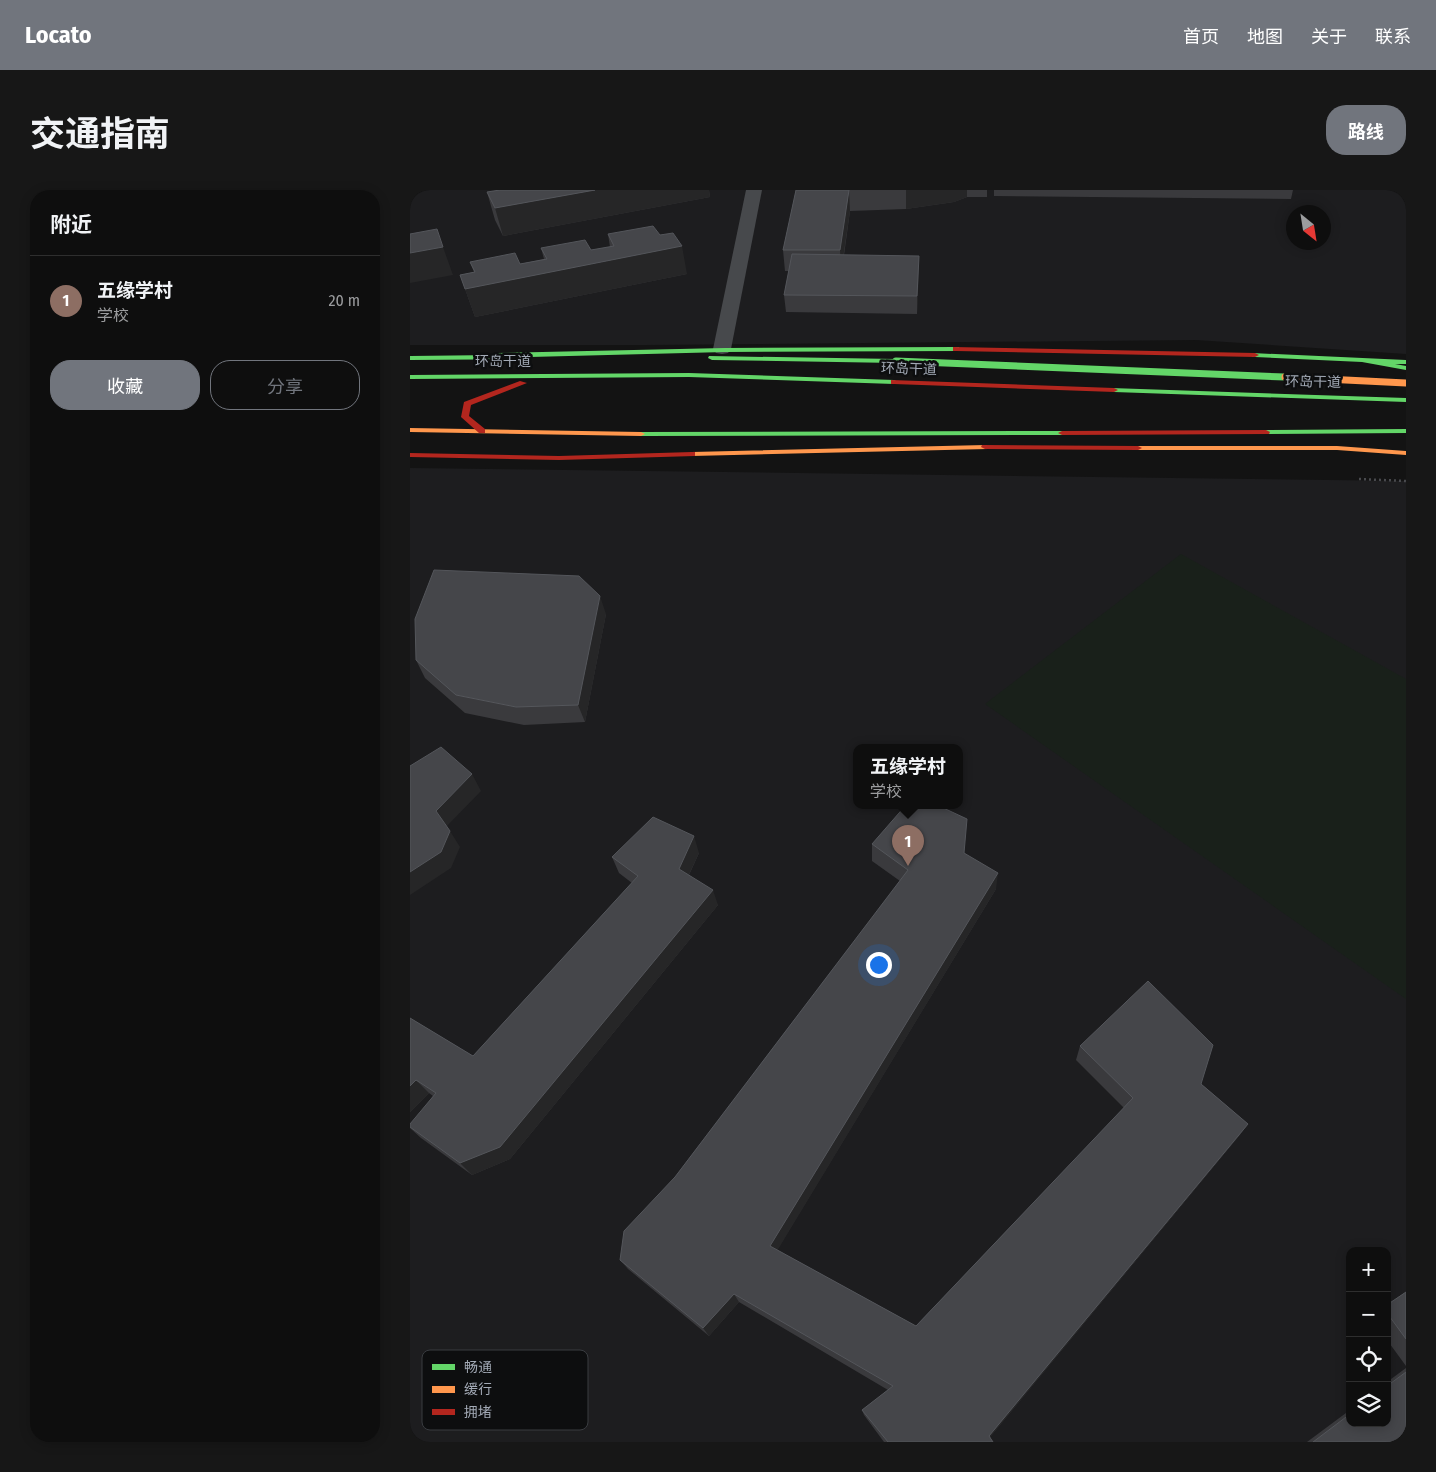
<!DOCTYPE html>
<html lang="zh">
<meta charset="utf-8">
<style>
body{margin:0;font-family:"Fira Sans Condensed","Noto Sans SC",sans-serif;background:#171717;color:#f1f3f6}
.controls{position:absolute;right:15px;bottom:15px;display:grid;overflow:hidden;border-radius:10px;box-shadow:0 2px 12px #0003}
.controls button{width:45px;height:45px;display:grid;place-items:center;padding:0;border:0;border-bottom:1px solid #2e2e2e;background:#0e0e0e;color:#f1f3f6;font:25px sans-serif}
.compass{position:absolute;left:876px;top:15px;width:45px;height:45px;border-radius:50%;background:#0e0e0e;box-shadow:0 2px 12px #0003;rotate:150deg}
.you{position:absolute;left:468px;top:774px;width:18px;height:18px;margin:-12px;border:4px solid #fff;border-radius:50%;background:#1a73e8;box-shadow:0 0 0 8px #1a73e833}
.badge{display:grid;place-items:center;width:32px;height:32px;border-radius:50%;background:#71757d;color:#fff;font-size:16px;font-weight:700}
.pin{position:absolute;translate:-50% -41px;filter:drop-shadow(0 1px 2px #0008)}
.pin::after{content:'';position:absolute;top:26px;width:18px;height:15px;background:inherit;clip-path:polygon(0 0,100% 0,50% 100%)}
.popup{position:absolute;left:443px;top:554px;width:110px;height:65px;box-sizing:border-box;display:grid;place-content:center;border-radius:10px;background:#0e0e0e;filter:drop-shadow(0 1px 4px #0005);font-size:16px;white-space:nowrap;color:#9b9c9e}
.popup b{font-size:19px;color:#f1f3f6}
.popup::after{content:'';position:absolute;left:50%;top:100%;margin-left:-10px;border:10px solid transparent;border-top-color:#0e0e0e}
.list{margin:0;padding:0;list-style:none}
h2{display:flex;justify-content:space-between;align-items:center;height:65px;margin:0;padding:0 20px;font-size:21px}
h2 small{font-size:16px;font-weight:400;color:#9b9c9e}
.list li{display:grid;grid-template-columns:32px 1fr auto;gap:15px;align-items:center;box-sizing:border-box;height:90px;padding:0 20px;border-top:1px solid #2e2e2e}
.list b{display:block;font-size:19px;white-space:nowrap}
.list p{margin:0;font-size:16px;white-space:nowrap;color:#9b9c9e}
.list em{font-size:16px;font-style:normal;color:#9b9c9e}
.actions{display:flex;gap:10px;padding:15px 20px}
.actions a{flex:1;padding:11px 0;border:1px solid #71757d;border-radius:20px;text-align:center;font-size:18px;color:#71757d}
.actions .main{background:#71757d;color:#fff}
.icon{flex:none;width:28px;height:28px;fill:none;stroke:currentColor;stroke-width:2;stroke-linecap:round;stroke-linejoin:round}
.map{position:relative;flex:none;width:996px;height:1252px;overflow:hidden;border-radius:20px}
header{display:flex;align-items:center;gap:30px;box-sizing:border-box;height:70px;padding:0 25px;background:#71757d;color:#fff}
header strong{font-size:24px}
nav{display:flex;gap:28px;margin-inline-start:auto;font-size:18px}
.intro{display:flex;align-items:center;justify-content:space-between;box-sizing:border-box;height:120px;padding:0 30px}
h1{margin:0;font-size:35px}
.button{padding:12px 22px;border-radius:20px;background:#71757d;color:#fff;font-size:18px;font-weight:700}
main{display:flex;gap:30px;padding:0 30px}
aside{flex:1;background:#0e0e0e;border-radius:20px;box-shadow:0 2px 12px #0003}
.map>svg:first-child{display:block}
.built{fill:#1d1d1f;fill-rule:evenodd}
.green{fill:#19201a}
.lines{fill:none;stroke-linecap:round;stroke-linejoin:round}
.path{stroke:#494a4e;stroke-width:2.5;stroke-dasharray:2 3;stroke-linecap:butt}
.street{fill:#47494c;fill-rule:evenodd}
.fast{fill:#63d668;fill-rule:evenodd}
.slow{fill:#ff974d;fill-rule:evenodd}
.jam{fill:#b3261e;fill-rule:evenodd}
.fast-bridge{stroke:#63d668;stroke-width:7}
.slow-bridge{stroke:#ff974d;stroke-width:7}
.wall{fill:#3a3a3d}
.shaded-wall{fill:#262627}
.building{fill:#45464a;stroke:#54565b}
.labels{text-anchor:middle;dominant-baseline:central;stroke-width:5;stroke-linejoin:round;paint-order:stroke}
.far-street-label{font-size:14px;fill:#a3aab6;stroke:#0d0e0f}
.key{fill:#0d0e0f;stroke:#3a3d41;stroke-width:1}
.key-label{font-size:14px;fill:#a3aab6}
</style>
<header>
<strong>Locato</strong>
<nav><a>首页</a><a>地图</a><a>关于</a><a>联系</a></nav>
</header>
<div class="intro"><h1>交通指南</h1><a class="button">路线</a></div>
<main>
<aside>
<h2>附近<small></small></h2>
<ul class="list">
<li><span class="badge" style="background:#8d6e63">1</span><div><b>五缘学村</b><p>学校</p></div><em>20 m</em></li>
</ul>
<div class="actions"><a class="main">收藏</a><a>分享</a></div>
</aside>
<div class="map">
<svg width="996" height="1252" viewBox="0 0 996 1252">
<rect width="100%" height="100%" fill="#131313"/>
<!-- built -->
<path class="built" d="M0 0H996V164L786 150 237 155H0ZM884 22H914V52H884Z
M0 278 996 291V1252H0ZM447 557H549V615H447ZM940 1061H977V1233H940Z"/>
<!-- green -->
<path class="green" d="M771 364 996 489V809L575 514Z"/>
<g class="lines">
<!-- path -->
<path class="path" d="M949 289 996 291"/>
<!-- street -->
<path class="street" d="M336 0H352L321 159 318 163 312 164 306 163 303 159Z"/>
<!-- fast -->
<path class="fast" d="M546 157H549V161L315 162 120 167 117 169 0 170V166L84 165 88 163 315 158Z
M842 163 996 170V174H985L996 176V180L952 172 845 167H842Z
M299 166 486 169 490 171 486 173 302 170 298 168Z
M279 183 484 190 488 192 484 194 279 187 0 189V185Z
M701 198 996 208V212L704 202 700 200Z
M996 239V243L856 244 852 242 856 240Z
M652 241 656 243 655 245 231 246 227 244 231 242Z"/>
<!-- slow -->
<path class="slow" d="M0 238 231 242 235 244 231 246 0 242Z
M575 255 579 257 578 259 282 266 278 264 282 262Z
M725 256H927L996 261V265L927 260H728L724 258Z"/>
<!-- jam -->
<path class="jam" d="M543 157 845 163 849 165 845 167 546 161H543Z
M481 190 704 198 708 200 704 202 484 194H481Z
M110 191 117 193 61 215 59 226 75 239V243H69L51 227 54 212Z
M856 240 860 242 859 244 652 245 648 243 652 241Z
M572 255 728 256 732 258 728 260 575 259 571 257Z
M282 262H285V266L149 270 0 267V263L149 266Z"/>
<!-- fast-bridge -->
<path class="fast-bridge" d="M486 171 875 187"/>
<!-- slow-bridge -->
<path class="slow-bridge" d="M875 187 996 193"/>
</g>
<!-- wall -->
<path class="wall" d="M90 0H299L300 7 93 46 85 30 77 2Z
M386 0H577V7H557L544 12 496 19 440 21 434 65 509 66 507 124 376 122 374 105 379 81H375L373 60Z
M584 0H883L881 9 584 6Z
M198 44 250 45 277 84 65 127 50 85 64 82 60 72 110 74 134 69 131 58 181 60 200 57Z
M196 424 175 532 114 535 55 523 15 488 6 470Z
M462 654 554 663 586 699 367 1060 506 1136 714 918 666 870 670 856 791 894 838 934 829 946 580 1247 583 1252H474L454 1225 452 1220 478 1200 329 1112 299 1146 218 1079 210 1070 265 987 490 691 462 671Z
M289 663 279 685 308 715 100 969 62 985 11 948 0 938 23 906 19 903 0 922V828L63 866 222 693 209 683 202 667Z
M996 1102V1176L977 1150V1114Z
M996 1178V1252H897L940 1220V1233H977V1192Z"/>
<!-- shaded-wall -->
<path class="shaded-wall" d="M185 0H299L300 7 93 46 85 18Z
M439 0 440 21 431 82 430 60Z
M496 0H557V7L544 12 496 19Z
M272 56 277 84 65 127 55 99Z
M33 57 43 85 0 93V63Z
M509 66V83L507 124V106Z
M190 406 196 424 175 532 168 515Z
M62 584 71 601 36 637 26 621Z
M40 641 50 657 41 678 0 705V682Z
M284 646 289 663 274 695 269 679Z
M588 683 586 699 364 1066 360 1056Z
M303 700 308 715 100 969 62 985 50 973Z
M6 890 19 903 0 922V896Z
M838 934 829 946 577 1251 579 1246Z
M324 1104 329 1112 299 1146 293 1138Z"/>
<!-- building -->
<path class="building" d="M90 0H185L85 18 77 2Z
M386 0H439L430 60H373Z
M243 36 250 45 263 43 272 56 55 99 50 85 65 82 60 72 105 63 110 74 137 69 131 58 175 50 181 60 204 56 198 44Z
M27 39 33 57 0 63V44Z
M382 64 509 66 507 106 374 105Z
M24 380 169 386 190 406 168 515 106 517 46 505 6 470 5 429Z
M31 557 62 584 26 621 40 641 31 662 0 682V576Z
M496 615H527L557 629 554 663 588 683 360 1056 506 1136 723 908 670 856 738 791 803 855 791 894 838 934 579 1246 583 1252H478L452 1220 483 1196 324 1104 293 1138 210 1070 214 1041 265 987 498 680 462 654Z
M243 627 284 646 269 679 303 700 90 957 50 973 0 937V934L26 903 6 890 0 896V828L63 866 228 686 202 667Z
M996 1102V1149L977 1123V1115Z
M996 1182V1252H903L940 1224V1233H977V1196Z"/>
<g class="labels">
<!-- far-street labels -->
<g class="far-street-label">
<text x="93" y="171">环岛干道</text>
<text transform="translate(499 179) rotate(2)">环岛干道</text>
<text transform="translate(903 192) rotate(1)">环岛干道</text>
</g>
</g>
<!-- legend -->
<rect x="12" y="1160" width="166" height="80" rx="8" class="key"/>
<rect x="22" y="1174" width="23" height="6" fill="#63d668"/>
<rect x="22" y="1196" width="23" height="7" fill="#ff974d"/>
<rect x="22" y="1219" width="23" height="6" fill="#b3261e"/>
<g class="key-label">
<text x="54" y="1182">畅通</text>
<text x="54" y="1204">缓行</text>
<text x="54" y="1227">拥堵</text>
</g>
</svg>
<div class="controls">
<button>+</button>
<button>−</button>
<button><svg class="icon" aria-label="locate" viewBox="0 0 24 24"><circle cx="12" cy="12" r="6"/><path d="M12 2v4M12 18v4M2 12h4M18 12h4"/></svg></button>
<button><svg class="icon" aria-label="layers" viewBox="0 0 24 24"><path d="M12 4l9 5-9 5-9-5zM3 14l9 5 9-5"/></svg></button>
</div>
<svg class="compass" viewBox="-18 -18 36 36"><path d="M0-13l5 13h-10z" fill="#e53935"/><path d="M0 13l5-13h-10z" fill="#9b9c9e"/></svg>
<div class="you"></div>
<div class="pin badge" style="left:498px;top:676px;background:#8d6e63">1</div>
<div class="popup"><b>五缘学村</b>学校</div>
</div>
</main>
